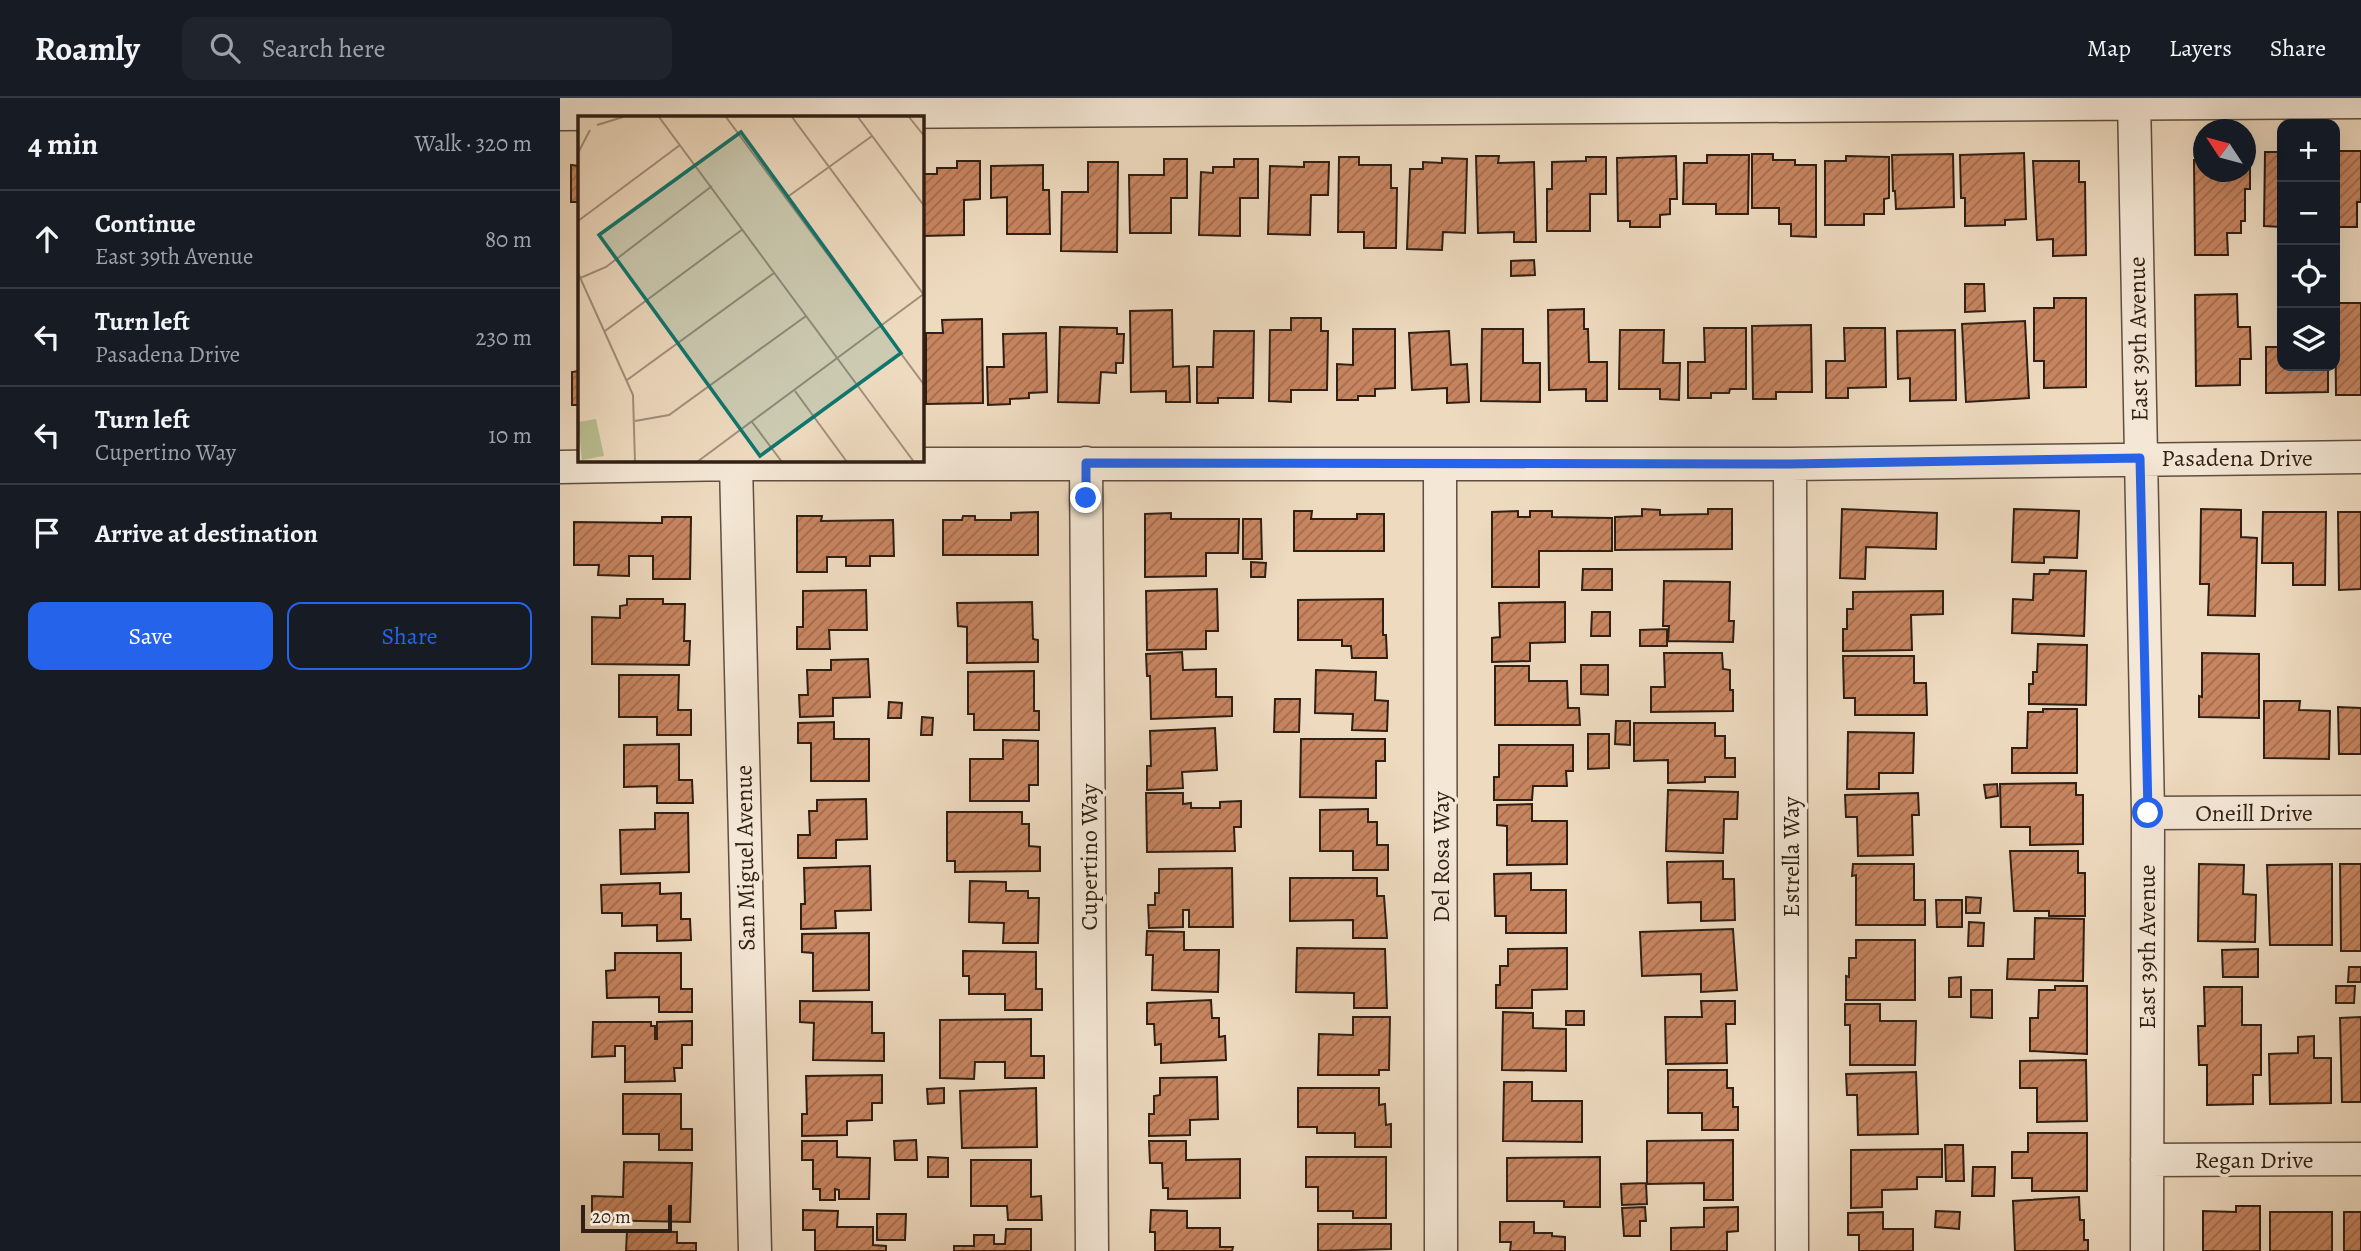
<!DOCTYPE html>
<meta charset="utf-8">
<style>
body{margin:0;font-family:Alegreya,serif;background:#20242c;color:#f1f3f6}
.controls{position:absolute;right:21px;top:21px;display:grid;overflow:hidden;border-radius:14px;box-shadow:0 7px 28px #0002}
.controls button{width:63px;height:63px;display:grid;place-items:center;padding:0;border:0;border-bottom:2px solid #363941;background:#171b24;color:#f1f3f6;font:35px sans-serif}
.compass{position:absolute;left:1633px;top:21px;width:63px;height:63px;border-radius:50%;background:#171b24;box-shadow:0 7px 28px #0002;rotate:306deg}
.scale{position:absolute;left:21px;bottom:18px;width:91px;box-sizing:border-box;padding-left:7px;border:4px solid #301f14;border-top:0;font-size:19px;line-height:24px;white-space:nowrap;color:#301f14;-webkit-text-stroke:5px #f4e7d5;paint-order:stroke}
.stop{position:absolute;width:21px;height:21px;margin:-16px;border:5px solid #2563eb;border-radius:50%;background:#fff}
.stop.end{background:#2563eb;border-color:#fff;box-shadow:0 2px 7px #0008}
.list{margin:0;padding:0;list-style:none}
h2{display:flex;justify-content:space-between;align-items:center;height:91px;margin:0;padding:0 28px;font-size:30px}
h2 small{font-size:23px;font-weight:400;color:#9ea1a6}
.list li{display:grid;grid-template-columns:46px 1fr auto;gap:21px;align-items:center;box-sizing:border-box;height:98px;padding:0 28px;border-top:2px solid #363941}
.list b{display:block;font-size:26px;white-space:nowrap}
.list p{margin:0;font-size:23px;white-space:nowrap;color:#9ea1a6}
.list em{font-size:23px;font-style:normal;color:#9ea1a6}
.actions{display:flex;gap:14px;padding:21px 28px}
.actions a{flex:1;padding:16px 0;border:2px solid #2563eb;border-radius:14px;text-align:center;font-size:24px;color:#2563eb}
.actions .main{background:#2563eb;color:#fff}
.icon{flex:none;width:38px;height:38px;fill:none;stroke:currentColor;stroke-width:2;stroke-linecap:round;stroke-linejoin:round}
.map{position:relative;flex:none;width:1801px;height:1153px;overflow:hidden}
header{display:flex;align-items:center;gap:42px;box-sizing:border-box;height:98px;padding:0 35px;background:#171b24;border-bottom:2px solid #363941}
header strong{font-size:33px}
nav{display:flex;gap:38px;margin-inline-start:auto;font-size:24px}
.search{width:490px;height:63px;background:#20242c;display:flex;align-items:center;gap:18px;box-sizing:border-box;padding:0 24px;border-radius:14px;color:#9ea1a6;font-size:26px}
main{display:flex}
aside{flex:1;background:#171b24}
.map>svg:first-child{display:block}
.building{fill:url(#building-hatch);stroke:#301f14;stroke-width:2}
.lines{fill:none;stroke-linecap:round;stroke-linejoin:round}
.minor-casing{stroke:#604e3f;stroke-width:35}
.minor{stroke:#f4e7d5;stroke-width:32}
.route{stroke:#2563eb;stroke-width:9}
.labels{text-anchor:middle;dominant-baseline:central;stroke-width:7;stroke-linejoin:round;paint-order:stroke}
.street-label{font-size:24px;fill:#301f14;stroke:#f4e7d5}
.inset-road{fill:none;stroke:#a28f7b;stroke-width:2}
.view{fill:#0f766e;fill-opacity:0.15;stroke:#0f766e;stroke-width:3.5}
.inset-edge{fill:none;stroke:#301f14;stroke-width:3.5}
</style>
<header>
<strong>Roamly</strong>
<div class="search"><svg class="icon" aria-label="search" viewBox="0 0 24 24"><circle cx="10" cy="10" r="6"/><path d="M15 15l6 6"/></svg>Search here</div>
<nav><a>Map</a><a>Layers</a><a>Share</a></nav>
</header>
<main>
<aside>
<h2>4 min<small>Walk · 320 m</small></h2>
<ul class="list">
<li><svg class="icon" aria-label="ahead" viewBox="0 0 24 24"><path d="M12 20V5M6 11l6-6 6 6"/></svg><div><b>Continue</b><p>East 39th Avenue</p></div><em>80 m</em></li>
<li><svg class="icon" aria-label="left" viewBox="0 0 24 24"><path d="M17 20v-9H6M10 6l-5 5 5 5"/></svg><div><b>Turn left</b><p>Pasadena Drive</p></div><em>230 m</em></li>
<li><svg class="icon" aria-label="left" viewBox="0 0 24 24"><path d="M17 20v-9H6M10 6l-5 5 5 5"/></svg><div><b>Turn left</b><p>Cupertino Way</p></div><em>10 m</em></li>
<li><svg class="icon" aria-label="arrive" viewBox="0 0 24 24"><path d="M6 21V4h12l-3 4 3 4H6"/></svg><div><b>Arrive at destination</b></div></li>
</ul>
<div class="actions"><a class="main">Save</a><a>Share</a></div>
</aside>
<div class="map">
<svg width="1801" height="1153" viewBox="0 0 1801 1153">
<defs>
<pattern id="building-hatch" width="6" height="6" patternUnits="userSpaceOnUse" patternTransform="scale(1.75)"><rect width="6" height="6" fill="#c78560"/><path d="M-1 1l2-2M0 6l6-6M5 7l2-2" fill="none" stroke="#a26c4e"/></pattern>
</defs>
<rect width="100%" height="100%" fill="#eedabf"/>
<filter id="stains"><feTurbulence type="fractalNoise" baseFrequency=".00286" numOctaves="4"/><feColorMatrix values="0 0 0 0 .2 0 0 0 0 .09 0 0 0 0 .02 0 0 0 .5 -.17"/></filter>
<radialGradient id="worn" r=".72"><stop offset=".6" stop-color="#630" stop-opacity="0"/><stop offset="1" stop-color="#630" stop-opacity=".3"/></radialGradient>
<!-- building -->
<path class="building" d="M1775 53H1801V104H1797V129H1775Z
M1705 54H1722V129L1704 128Z
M1464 55 1466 121 1445 122V127L1405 128V100H1401L1400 57Z
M1192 56H1213V62H1235V67H1256V139L1231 138V126H1219V110H1192Z
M1393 56 1394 109 1336 111 1335 93H1333L1332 57Z
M1147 57H1189L1188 116H1156V106H1123L1124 65H1147Z
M916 58H939L938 65 974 64 976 144H954V134L918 135Z
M1116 58 1117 101H1110V116L1100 117V129H1070V123H1058L1057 60Z
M1286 58 1329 59V100L1324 101V116H1304V127H1265V63H1286Z
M779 59H799V67H831V90H837L836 150H804V134H778Z
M1026 59H1046V96H1030V133H987V91H992V64L1026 63Z
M882 60 907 61 905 135 883 134 882 152 847 151 850 71H863V64L882 65Z
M604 61H627V100H611V135H570L569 77H604Z
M674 61H698V100H680V138L639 137 641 74 653 75V69H674Z
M1634 62H1644V74H1686V62H1690V91H1685V123H1681V135H1667L1668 157H1635Z
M397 63H420V101L404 102V137L362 138V76H377V70H397Z
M1473 63H1519V84H1525L1526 157 1493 158V141L1477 142Z
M528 64H558L557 154 501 153 502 94H528Z
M744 64H769L768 97H751L750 137 708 136 710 68 744 69Z
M11 67 19 68V104H11Z
M483 67V92H489L490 136H447V99L431 100V68Z
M974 162 975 177 951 178V163Z
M1405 186H1424L1425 213 1405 214Z
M1677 196 1678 229H1690L1691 261H1680V287L1636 288 1635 197Z
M1494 200H1526V289L1484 290V263H1474V210H1494Z
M1775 205H1801V297H1776Z
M1024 211V231H1028L1029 264H1047V303H1026V291L989 292 988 212Z
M612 212 613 269 629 268 630 304H606V293L571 294 570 213Z
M731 220H761V233H768L767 292H731V304L709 303 710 232H731Z
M422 221 423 305 366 306V235H383L382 222Z
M1465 223 1469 300 1406 304 1402 226Z
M1251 227 1252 294H1216V301H1193L1192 228Z
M500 229 557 230V236H564L563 265H556V275L541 274 539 305 498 304Z
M1144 230H1186V291H1170L1169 295H1151V300H1128V264H1145Z
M1284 230H1325L1326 289 1288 290V300H1266V263H1285Z
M793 231H835V290L815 291V298H798V302H777V266L793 267Z
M922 231H963V265H980V304L921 303Z
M1060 232H1104L1103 265H1120L1119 302 1100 301V291H1059Z
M1395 232 1396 302 1350 303V280L1338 281 1337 233Z
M654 233H694L693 300H658V305H637V269H653Z
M889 233 891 267 907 266 909 304 887 305V290L852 292 849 235Z
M486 235 487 294 469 295V300L450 301V306L428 307 427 269H444L443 236Z
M1706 249H1722V268H1768V294L1706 295Z
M19 273V307H12V274Z
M1082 411 1100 412V417L1148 416V411H1172V451L1055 452V419L1082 418Z
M1282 411 1377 415 1376 451 1306 449 1305 481 1280 480Z
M1454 411 1519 413 1517 460 1484 459V465L1452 464Z
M1641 411 1681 412V439L1697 440 1695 518 1648 517 1649 486H1640Z
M734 413H752L751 421H797V416H824V453H734Z
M958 413V419H970V413H992V419L1052 420V453H979V489H932V414Z
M478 414V457H383V422H402L403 418H415V422H451V415Z
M1703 414H1766L1765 487H1733V465H1702Z
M1778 414H1801V491L1779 492Z
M611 415V421H679L678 455H646V478L585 479V416Z
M237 418H262L261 423 333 422 334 458H310V468H286V459H267V474H237Z
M102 419H131L130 481H93V458H69V478L38 477 39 467H14V424L102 425Z
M683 421H701L702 461H683Z
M691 464 706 465 705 479H691Z
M1023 471H1052V492H1022Z
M1490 472 1526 473 1524 538 1452 535 1453 501 1473 502 1474 476H1489Z
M1104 483 1170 484 1169 523H1174L1173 544 1108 543 1109 528H1103Z
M657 491 658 533H646V551L587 552 586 493Z
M306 492 307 532H269L270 551H237V529H243V493Z
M1383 493V516L1351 517 1352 552 1283 553V531H1287V511H1293V494Z
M67 501H103V506H125L124 543H130L129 567 32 566V519L60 520V508L67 507Z
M823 501V537H826L827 560H792L791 548H782V542H738V502Z
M472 504 473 541 478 542V564L407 565V529L398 528 397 505Z
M1005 504V544L970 545V563L932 564V540L940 539 939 505Z
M1032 514H1050V538H1031Z
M1107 531V548H1080V532Z
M1478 546 1527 547 1526 607 1469 606V586H1473V574H1477Z
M622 554 623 572 656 571V599H672V618L591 621 590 578H587L586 556Z
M1104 555H1162L1163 571 1170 572V592H1173V613L1091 614V589H1105Z
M1642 555 1699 556V620L1639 619V598L1642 599Z
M1283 558H1354V585H1366L1367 617H1295V600H1284Z
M308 561 310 599 273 600V618L240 619 239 597H248L247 572H271V562Z
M1021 567H1048V597L1021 596Z
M935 568H969V583H1007L1008 610H1019L1020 627H935Z
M756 572 816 574 815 602 828 603 827 633 792 632 793 616 755 615Z
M474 573V613H479V632H414V616H408V574Z
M59 577H119L118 612H131V637H97V619H59Z
M715 601H740L739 634H714Z
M1704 603H1740L1739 612 1770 613 1769 661 1704 660Z
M329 604 342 605 341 620H328Z
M1778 609 1801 610V656H1779Z
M1483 611H1517V675H1452V650H1467L1468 614H1483Z
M362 619 373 620 372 637H361Z
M1056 623H1070V647L1055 646Z
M274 624V641H309V683H251V645H238V625Z
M1074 625H1155V638H1165V660H1175V679H1145V684L1108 685V662L1074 663Z
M655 630 657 672 622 674 623 690 587 692V668H591L590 633Z
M1288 634 1354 635 1353 675H1319V691H1287Z
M1028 636H1049V670L1028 671Z
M741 641H825V663H816V700L740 699Z
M443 642 478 643V687H469V703H410V661H443Z
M119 646V682H132L133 705H97V688L64 689V647Z
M939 647H1013V673H1006L1007 688H973L972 702H934V679H939Z
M1516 685V697H1523V746L1470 747V729H1441L1440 686Z
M1437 686 1438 698 1426 700 1424 687Z
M1108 692 1178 694 1177 721H1164L1163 755 1106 753Z
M586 695H623V706L631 705V710H660V704L681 703V729H674L675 753 587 754Z
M1358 695 1359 717H1352L1353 757 1298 758 1297 719H1286L1285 697Z
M306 701 307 741 276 742V760H238V737H250L249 713H257V702Z
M972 706V723H1007V766L947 767V728L937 727V707Z
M808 711V724H817V747H828V772H793V753H760V712Z
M387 714H462V726H469V748L480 749V773L395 774V763H387Z
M95 715H128L129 774 61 776 60 732 95 731Z
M1450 753H1518V775H1525V818H1489V813H1454Z
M1163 763V781H1174L1175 822 1141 823V804L1108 805 1107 764Z
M1293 766H1354V802H1365V827H1296V777L1292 778Z
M1639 766 1684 767 1683 796 1696 797 1695 844 1638 843Z
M1772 766V847H1710L1707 767Z
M1780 766H1801V853H1781Z
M310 768 311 812 275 813 276 830 241 831V806H245L244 770Z
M672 770 673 829H629V812H623V829L589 830 588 807H595V795H599V771Z
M971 775V792H1006V835H946V818H935L934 776Z
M730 780H817V798H824L827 840H793V822L730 823Z
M410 783 446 784V793H468V800H479L478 845H443L444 825 409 824Z
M100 785V796L121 795V821H130L131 842 97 843V827L62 828V815H42L41 787Z
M1406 799 1421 800 1420 815H1406Z
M1376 802H1402V829H1377Z
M1475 820 1524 821 1523 883 1447 881 1448 861H1474Z
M1409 824 1424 825 1423 848H1408Z
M1173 831 1177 892 1141 894V876L1082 878 1080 834Z
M587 833 624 834V852H659L658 894 592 892 593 857H586Z
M309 835V892L253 893V855L242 854V836Z
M1296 842H1355V902H1286V878L1289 879V860H1296Z
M737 850 825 851 827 910H794V895L736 894Z
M1007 850V891L972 892V910H936V887H940V868H948V851Z
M1698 851V879H1663L1662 852Z
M403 853 476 854V891H482V912H445V896H409V878H403Z
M55 855H121V891H132V914H99V899L47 900 46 873 55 872Z
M1789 869H1801V884H1788Z
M1401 879V899H1389V880Z
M1495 888H1527V956L1470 953V920H1478L1479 892H1495Z
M1776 888H1795L1794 905H1776Z
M1644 889H1682V927H1701V977H1693V1006L1647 1007V967H1639L1638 928H1645Z
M1411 892H1432V920L1411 919Z
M651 902 652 920H659V939L665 938 666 962 601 965V946L595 947 594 926H587V905Z
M240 903 312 904V935H324V963L253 962 254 925 240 924Z
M1141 903H1175V926H1166L1167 965 1106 966 1105 919H1142Z
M1285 906H1320V923H1356L1355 967H1290V927H1285Z
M1006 913H1024V927H1006Z
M943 914 973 915V930L1006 931V973L942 972Z
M793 919H830L829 972H819V977H758L759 936 793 937Z
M1801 919V1004H1782L1780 920Z
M471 921V958H484V980H445V964H415L414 981 380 980V922Z
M132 923V947H122V970H114L115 983 65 984V948H55V958L32 959 33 924H91V928H95V941H97V924Z
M1754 938V960H1771V1005L1710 1006 1709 956 1738 955V939Z
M1526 962 1527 1023 1477 1024V990H1460V963Z
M1108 972H1167V990H1173V1009H1178V1032H1142V1015H1108Z
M1356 974 1358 1036 1298 1037 1297 997H1287L1286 976Z
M322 977V1005H312V1022L287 1023V1037L242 1038V1016H247L246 978Z
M657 979 658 1021 630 1022V1037L589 1038V1016H594V998L600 997V980Z
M944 984H972V1003H1022V1044L943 1043Z
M384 990V1005L368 1006 367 991Z
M476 990 477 1049 402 1050 400 993Z
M738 990H819V1007L825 1006 826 1027 831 1026V1049H795V1035H757V1029H738Z
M63 996H121V1031H132V1052H99V1036H63Z
M1468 1035H1527V1093H1472V1080H1452V1054H1468Z
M356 1042 357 1062H335L334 1043Z
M1173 1042V1102H1144V1085L1087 1086V1043Z
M242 1043H277V1059L310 1060 309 1101H279V1092L275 1091V1102H260V1091H253V1062H242Z
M589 1043H626V1062L680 1061V1100L608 1101V1090H603L602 1065H590Z
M1385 1047H1403L1404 1083H1386Z
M1382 1051V1079H1357V1091L1322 1092V1109L1291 1110V1052Z
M368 1059 388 1060V1079H368Z
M746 1059H826V1120H793V1113H758V1089H746Z
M1040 1059V1109H1004V1103H947V1060Z
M411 1062H471V1099L481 1098 482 1122H448L447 1108H411Z
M64 1064 132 1065 130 1124 32 1122V1098L63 1099Z
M1413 1069H1435L1434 1098H1412Z
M1086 1085 1087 1106 1062 1107 1061 1086Z
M1519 1099 1520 1122H1524V1142H1528V1153H1455L1453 1103Z
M1676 1108H1700V1153H1643V1113L1676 1114Z
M1085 1109 1086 1123H1080V1138H1064L1062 1110Z
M1178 1109V1133L1167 1134V1153H1111V1130L1144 1129V1110Z
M243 1112 278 1113 277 1129H313V1147L326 1148V1153H255V1132H243Z
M591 1112 627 1113V1130H660V1149H673L672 1153H595V1134H590Z
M1376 1113 1400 1114 1399 1131 1375 1129Z
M1323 1114V1131H1353V1153H1299V1137H1288V1115Z
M1710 1114H1772V1153H1710Z
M1784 1114H1801V1153H1784Z
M317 1116H346L345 1142H317Z
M940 1124H974V1135H992V1138L1005 1139V1153H950L951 1144H940Z
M758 1126H831V1151L758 1153Z
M446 1131H471V1153H394V1148H414V1137H434V1146H445Z
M67 1133 117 1134V1145H136V1153H66Z"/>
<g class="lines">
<!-- minor casing -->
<g class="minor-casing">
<path id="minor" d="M1574 0 1588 715 1587 1153
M0 16 1801 4
M526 365 532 1153
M176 366 195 1153
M880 366 881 1153
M1230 366 1232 1153
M0 369 176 366H1230L1801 359
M1588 715 1801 714
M1587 1062 1801 1061"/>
</g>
<!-- minor -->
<use href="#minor" class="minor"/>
</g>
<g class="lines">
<!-- route -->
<path class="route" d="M526 400V365L1230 366 1580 360 1588 715"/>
</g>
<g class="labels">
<!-- street labels -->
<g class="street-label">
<text transform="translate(1578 241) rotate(-91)">East 39th Avenue</text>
<text x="1677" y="360">Pasadena Drive</text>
<text x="1694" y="715">Oneill Drive</text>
<text transform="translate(529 759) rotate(-90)">Cupertino Way</text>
<text transform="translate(881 759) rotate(-90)">Del Rosa Way</text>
<text transform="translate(1231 759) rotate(-90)">Estrella Way</text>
<text transform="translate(185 760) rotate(-91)">San Miguel Avenue</text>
<text transform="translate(1587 849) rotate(-90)">East 39th Avenue</text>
<text x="1694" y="1062">Regan Drive</text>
</g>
</g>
<!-- overview -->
<g transform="translate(18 18)">
<rect width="346" height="346" fill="#eedabf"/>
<path d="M18 303 26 340 4 344 0 306Z" fill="#babf91"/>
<path class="inset-road" d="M81 1 336 346M148 1 347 270M214 1 346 179M280 1 347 91M331 1 347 21M19 9 45 1M0 37 12 14M208 82 294 20M0 105 102 29M0 157 55 279 57 346M0 163 28 151 134 70M27 215 165 113M49 264 196 157M217 275 269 346M57 305 91 299 228 200M174 306 204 346M119 346 347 177"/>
<path class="view" d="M163 16 323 237 182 340 21 119Z"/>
<rect width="346" height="346" class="inset-edge"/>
</g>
<rect width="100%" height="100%" filter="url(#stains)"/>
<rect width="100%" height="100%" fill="url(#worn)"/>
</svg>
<div class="controls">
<button>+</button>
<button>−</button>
<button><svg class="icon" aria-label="locate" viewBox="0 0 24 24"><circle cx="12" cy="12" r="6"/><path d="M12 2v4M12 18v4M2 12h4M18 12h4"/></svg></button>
<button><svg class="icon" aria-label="layers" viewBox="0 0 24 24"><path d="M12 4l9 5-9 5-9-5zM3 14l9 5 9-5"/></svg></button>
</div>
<svg class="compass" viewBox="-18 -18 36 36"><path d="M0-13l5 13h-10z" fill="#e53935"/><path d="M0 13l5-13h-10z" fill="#9ea1a6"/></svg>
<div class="scale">20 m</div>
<div class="stop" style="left:1588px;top:715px"></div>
<div class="stop end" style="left:526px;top:400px"></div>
</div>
</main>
